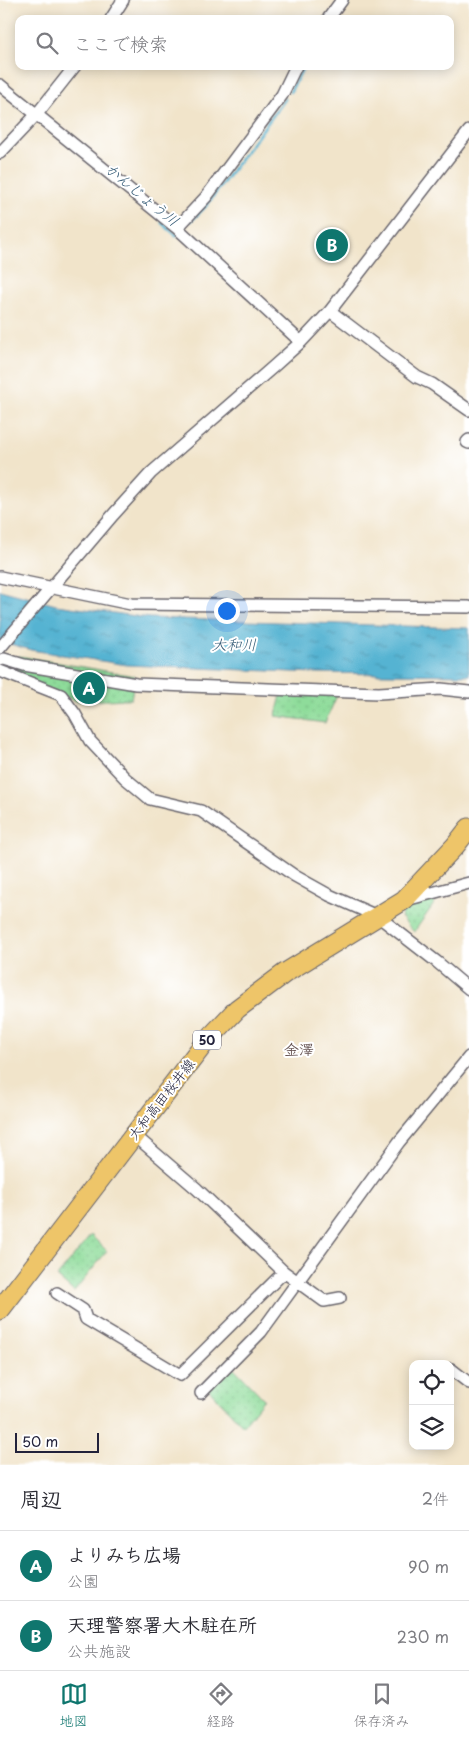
<!DOCTYPE html>
<html lang="ja">
<meta charset="utf-8">
<style>
body{margin:0;font-family:"Playpen Sans","Klee One",sans-serif;background:#f7f7f7;color:#2b2b33}
.controls{position:absolute;right:15px;bottom:15px;display:grid;overflow:hidden;border-radius:10px;box-shadow:0 2px 12px #0003}
.controls button{width:45px;height:45px;display:grid;place-items:center;padding:0;border:0;border-bottom:1px solid #e1e1e2;background:#fff;color:#2b2b33;font:25px sans-serif}
.scale{position:absolute;left:15px;bottom:12px;width:84px;box-sizing:border-box;padding-left:5px;border:2px solid #22223b;border-top:0;font-size:14px;line-height:18px;white-space:nowrap;color:#22223b;-webkit-text-stroke:4px #fff;paint-order:stroke}
.you{position:absolute;left:226px;top:610px;width:18px;height:18px;margin:-12px;border:4px solid #fff;border-radius:50%;background:#1a73e8;box-shadow:0 0 0 8px #1a73e833}
.badge{display:grid;place-items:center;width:32px;height:32px;border-radius:50%;background:#0f766e;color:#fff;font-size:16px;font-weight:700}
.pin{position:absolute;translate:-50% -50%;border:2px solid #fff;box-shadow:0 1px 5px #0006}
.list{margin:0;padding:0;list-style:none}
h2{display:flex;justify-content:space-between;align-items:center;height:65px;margin:0;padding:0 20px;font-size:21px}
h2 small{font-size:16px;font-weight:400;color:#7c7c81}
.list li{display:grid;grid-template-columns:32px 1fr auto;gap:15px;align-items:center;box-sizing:border-box;height:70px;padding:0 20px;border-top:1px solid #e1e1e2}
.list b{display:block;font-size:19px;white-space:nowrap}
.list p{margin:0;font-size:16px;white-space:nowrap;color:#7c7c81}
.list em{font-size:16px;font-style:normal;color:#7c7c81}
.icon{flex:none;width:28px;height:28px;fill:none;stroke:currentColor;stroke-width:2;stroke-linecap:round;stroke-linejoin:round}
.map{position:relative;flex:none;width:469px;height:1465px;overflow:hidden}
.search{position:absolute;background:#fff;box-shadow:0 2px 12px #0003;left:15px;right:15px;top:15px;height:55px;display:flex;align-items:center;gap:12px;box-sizing:border-box;padding:0 18px;border-radius:10px;color:#7c7c81;font-size:19px}
.sheet{height:205px;background:#fff}
nav{display:flex;justify-content:space-around;align-items:center;box-sizing:border-box;height:70px;border-top:1px solid #e1e1e2;background:#fff;font-size:14px;color:#7c7c81}
nav a{display:grid;justify-items:center;gap:2px}
nav .on{color:#0f766e}
.map>svg:first-child{display:block}
.park{fill:url(#park-dots);stroke:#587f6a}
.water{fill:url(#water-ripples);stroke:#3b6a86}
.lines{fill:none;stroke-linecap:round;stroke-linejoin:round}
.stream{stroke:#54b3d2;stroke-width:3}
.street-casing{stroke:#6a666d;stroke-width:14}
.primary-casing{stroke:#6a666d;stroke-width:21}
.street{stroke:#fff;stroke-width:11}
.primary{stroke:#eec569;stroke-width:19}
.labels{text-anchor:middle;dominant-baseline:central;stroke-width:4;stroke-linejoin:round;paint-order:stroke}
.shield{fill:#fff;stroke:#646476;stroke-width:1}
.shield-label{font-size:12px;font-weight:bold;fill:#22223b}
.street-label{font-size:14px;fill:#22223b;stroke:#fff}
.water-label{font-size:15px;font-style:italic;fill:#365c77;stroke:#fff}
.neighbourhood-label{font-size:15px;font-weight:bold;fill:#695756;stroke:#fff}
</style>
<div class="map">
<svg width="469" height="1465" viewBox="0 0 469 1465">
<defs>
<pattern id="park-dots" width="8" height="8" patternUnits="userSpaceOnUse" patternTransform="scale(1.25)"><rect width="8" height="8" fill="#8edc9a"/><path d="M2 2h.1M6 6h.1" fill="none" stroke="#7abc86" stroke-width="1.8" stroke-linecap="round"/></pattern>
<pattern id="water-ripples" width="26" height="14" patternUnits="userSpaceOnUse" patternTransform="scale(1.25)"><rect width="26" height="14" fill="#54b3d2"/><path d="M2 4q2-2 4 0t4 0M15 11q2-2 4 0t4 0" fill="none" stroke="#4591ac"/></pattern>
</defs>
<rect width="100%" height="100%" fill="#fff"/>
<filter id="ink" filterUnits="userSpaceOnUse"><feTurbulence type="fractalNoise" baseFrequency=".02" numOctaves="2"/><feDisplacementMap in="SourceGraphic" scale="10" xChannelSelector="R" yChannelSelector="G"/><feConvolveMatrix kernelMatrix="1 2 1 2 8 2 1 2 1" color-interpolation-filters="sRGB"/></filter>
<filter id="wash" filterUnits="userSpaceOnUse"><feTurbulence type="fractalNoise" baseFrequency=".0096" numOctaves="4" result="noise"/><feDisplacementMap in="SourceGraphic" scale="20" xChannelSelector="R" yChannelSelector="G"/><feGaussianBlur stdDeviation="1.12" result="paint"/><feColorMatrix in="noise" values="0 0 0 0 0 0 0 0 0 0 0 0 0 0 0 0 0 1.4 0 .05"/><feComposite in="paint" operator="in"/></filter>
<g filter="url(#wash)">
<rect width="100%" height="100%" fill="#f1e4ca"/>
<!-- park -->
<path class="park" d="M19 656 135 676 131 699 76 701 15 675 14 672Z
M282 691 338 693 325 723 276 716Z
M424 900 436 901 414 932 401 917C405 904 411 903 424 900Z
M91 1235 107 1251 74 1292 57 1277Z
M228 1362 264 1399 243 1426 205 1385Z"/>
<!-- water -->
<path class="water" d="M0 590 56 605 150 618 469 628V675L315 673 127 665 31 650 0 641Z"/>
<g class="lines">
<!-- stream -->
<path class="stream" d="M337 19 351 0
M290 92 304 66
M191 221 206 206 285 99
M162 223 176 235 178 234"/>
</g>
</g>
<g filter="url(#ink)">
<g class="lines">
<!-- street casing -->
<g class="street-casing">
<path id="street" d="M111 19 123 0
M328 19 342 0
M0 85 177 228 301 342
M0 153 37 114 75 66
M177 228 206 197 282 95 296 66
M330 311 417 377 432 384 469 410
M469 440 467 442 469 443
M0 577 131 604 469 607
M0 648 113 515 151 473 273 367 301 342 330 311 469 131
M0 660 4 659 24 665 136 684 379 693 441 689 469 692
M0 671 61 695 75 714 90 741 125 778 150 799 201 811 295 876 329 895 379 917 437 962 469 989
M406 900 469 883
M284 1272 324 1301 340 1298
M57 1293 83 1310 86 1319 180 1375 284 1272 197 1189 133 1134
M451 1369 469 1383
M201 1393 261 1332 399 1142 469 1057"/>
</g>
<!-- primary casing -->
<g class="primary-casing">
<path id="primary" d="M0 1310 203 1045 237 1009 285 973 404 900 455 846 469 828"/>
</g>
<!-- street -->
<use href="#street" class="street"/>
<!-- primary -->
<use href="#primary" class="primary"/>
</g>
</g>
<g class="labels">
<!-- shield labels -->
<rect class="shield" x="193" y="1030.5" width="28" height="19" rx="4"/>
<g class="shield-label">
<text x="207" y="1040">50</text>
</g>
<!-- street labels -->
<g class="street-label">
<text transform="translate(161 1099) rotate(-52)">大和高田桜井線</text>
</g>
<!-- water labels -->
<g class="water-label">
<text transform="translate(143 194) rotate(39)">かんじょう川</text>
<text x="234" y="643">大和川</text>
</g>
<!-- neighbourhood labels -->
<g class="neighbourhood-label">
<text x="299" y="1048">金澤</text>
</g>
</g>
</svg>
<div class="controls">
<button><svg class="icon" aria-label="locate" viewBox="0 0 24 24"><circle cx="12" cy="12" r="6"/><path d="M12 2v4M12 18v4M2 12h4M18 12h4"/></svg></button>
<button><svg class="icon" aria-label="layers" viewBox="0 0 24 24"><path d="M12 4l9 5-9 5-9-5zM3 14l9 5 9-5"/></svg></button>
</div>
<div class="scale">50 m</div>
<div class="you"></div>
<div class="pin badge" style="left:89px;top:688px">A</div>
<div class="pin badge" style="left:332px;top:245px">B</div>
<div class="search"><svg class="icon" aria-label="search" viewBox="0 0 24 24"><circle cx="10" cy="10" r="6"/><path d="M15 15l6 6"/></svg>ここで検索</div>
</div>
<section class="sheet">
<h2>周辺<small>2件</small></h2>
<ul class="list">
<li><span class="badge">A</span><div><b>よりみち広場</b><p>公園</p></div><em>90 m</em></li>
<li><span class="badge">B</span><div><b>天理警察署大木駐在所</b><p>公共施設</p></div><em>230 m</em></li>
</ul>
</section>
<nav>
<a class="on"><svg class="icon" aria-label="map" viewBox="0 0 24 24"><path d="M3 6l6-2 6 2 6-2v14l-6 2-6-2-6 2zM9 4v14M15 6v14"/></svg>地図</a>
<a><svg class="icon" aria-label="directions" viewBox="0 0 24 24"><path d="M12 3l9 9-9 9-9-9zM9 14v-3h6M13 9l2 2-2 2"/></svg>経路</a>
<a><svg class="icon" aria-label="saved" viewBox="0 0 24 24"><path d="M7 4h10v16l-5-4-5 4z"/></svg>保存済み</a>
</nav>
